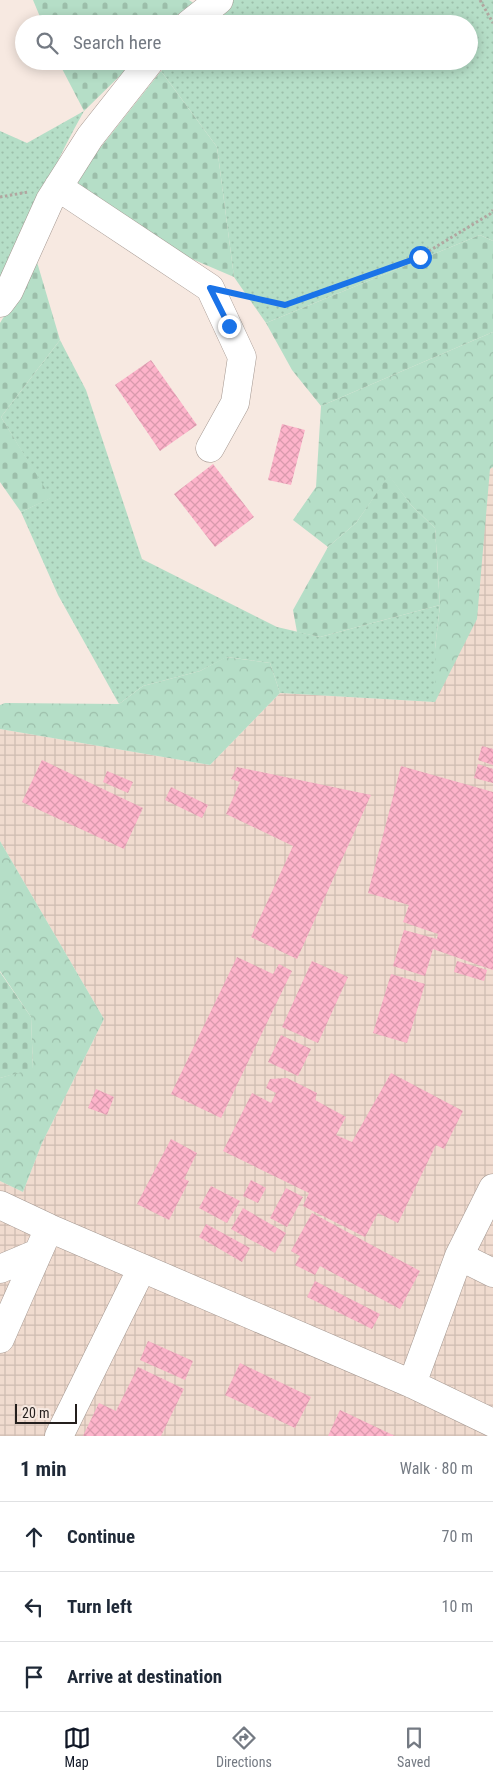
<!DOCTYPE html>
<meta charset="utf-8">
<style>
body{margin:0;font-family:"Roboto Condensed",sans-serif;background:#f2f2f3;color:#1f2937}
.scale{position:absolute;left:15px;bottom:12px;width:62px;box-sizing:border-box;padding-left:5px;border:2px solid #241f1d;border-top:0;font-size:14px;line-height:18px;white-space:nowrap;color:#241f1d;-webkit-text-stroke:4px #f7e9e1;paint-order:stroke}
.stop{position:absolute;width:15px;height:15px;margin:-11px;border:4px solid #1a73e8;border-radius:50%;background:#fff}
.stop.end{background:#1a73e8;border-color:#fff;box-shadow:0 1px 5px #0008}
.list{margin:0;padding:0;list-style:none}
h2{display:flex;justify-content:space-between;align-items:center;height:65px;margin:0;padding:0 20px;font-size:21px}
h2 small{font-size:16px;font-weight:400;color:#747a83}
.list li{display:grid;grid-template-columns:32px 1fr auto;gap:15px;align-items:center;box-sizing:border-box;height:70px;padding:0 20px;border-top:1px solid #e0e1e3}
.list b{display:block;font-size:19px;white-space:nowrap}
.list em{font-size:16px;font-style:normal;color:#747a83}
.icon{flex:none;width:28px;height:28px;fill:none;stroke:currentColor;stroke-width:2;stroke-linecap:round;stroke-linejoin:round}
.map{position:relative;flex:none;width:493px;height:1436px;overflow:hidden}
.search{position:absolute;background:#fff;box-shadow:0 2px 12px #0003;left:15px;right:15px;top:15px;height:55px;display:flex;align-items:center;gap:12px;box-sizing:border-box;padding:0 18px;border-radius:28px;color:#747a83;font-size:19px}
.sheet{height:275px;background:#fff}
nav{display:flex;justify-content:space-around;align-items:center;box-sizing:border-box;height:70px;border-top:1px solid #e0e1e3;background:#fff;font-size:14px;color:#747a83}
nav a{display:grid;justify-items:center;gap:2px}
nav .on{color:#111827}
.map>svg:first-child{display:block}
.industrial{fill:url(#industrial-grid)}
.grass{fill:url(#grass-dots)}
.forest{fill:url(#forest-crowns)}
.cemetery{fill:url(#cemetery-stones)}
.building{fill:url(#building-cross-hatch)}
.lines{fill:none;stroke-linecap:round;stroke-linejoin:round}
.minor-casing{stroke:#a59891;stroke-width:29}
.path{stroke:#b1a6a0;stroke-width:3;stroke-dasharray:2.5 2.5;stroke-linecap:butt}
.minor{stroke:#fff;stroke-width:28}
.route{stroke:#1a73e8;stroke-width:6}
</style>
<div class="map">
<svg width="493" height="1436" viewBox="0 0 493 1436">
<defs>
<pattern id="industrial-grid" width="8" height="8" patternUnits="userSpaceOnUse" patternTransform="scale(1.25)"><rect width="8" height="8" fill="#f0dbcf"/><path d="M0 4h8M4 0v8" fill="none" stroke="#cebcb1"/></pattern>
<pattern id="grass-dots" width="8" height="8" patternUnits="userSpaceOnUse" patternTransform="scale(1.25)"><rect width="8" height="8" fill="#b5dec7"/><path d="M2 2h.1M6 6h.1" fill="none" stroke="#9cbeaa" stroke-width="1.8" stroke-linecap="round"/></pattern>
<pattern id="forest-crowns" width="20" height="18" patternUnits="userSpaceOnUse" patternTransform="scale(1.25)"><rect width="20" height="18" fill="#b5dec7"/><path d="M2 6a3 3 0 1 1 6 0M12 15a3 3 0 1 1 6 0" fill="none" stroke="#9cbeaa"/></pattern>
<pattern id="cemetery-stones" width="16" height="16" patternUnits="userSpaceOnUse" patternTransform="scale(1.25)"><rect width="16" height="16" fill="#b5dec7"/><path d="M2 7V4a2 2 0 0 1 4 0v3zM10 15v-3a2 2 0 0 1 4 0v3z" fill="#9cbeaa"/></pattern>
<pattern id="building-cross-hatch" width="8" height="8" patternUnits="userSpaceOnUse" patternTransform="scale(1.25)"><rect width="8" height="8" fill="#fdb3ca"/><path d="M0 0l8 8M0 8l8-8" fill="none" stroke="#d99aad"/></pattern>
</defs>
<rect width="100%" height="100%" fill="#f7e9e1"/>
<!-- industrial -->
<path class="industrial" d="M493 467V1436H0V1181L23 1192 42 1143 104 1019 0 841V729L210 765 280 693 435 702 490 469Z"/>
<!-- grass -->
<path class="grass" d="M232 0H493V241L480 235 266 323 234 277 217 147 161 71 172 61H469V24H211Z
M84 111C52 167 29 228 0 285V131L27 143Z
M60 340 86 390 142 559 277 627 320 637 440 605 435 649V702L280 693 270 663 227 657 200 671 143 686 119 704 58 595 21 512 50 498 1 417Z"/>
<!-- forest -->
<path class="forest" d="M493 332V467L490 469 477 619 435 702V649L440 605 435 528 411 505 389 476 356 523 328 547 293 520 316 487 321 406Z
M226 657 270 663 280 693 210 765 0 729V705L5 703 119 704 143 686 200 671Z
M0 841 104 1019 42 1143 23 1192 0 1181V1078L33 1068 31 1017 0 971Z"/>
<!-- cemetery -->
<path class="cemetery" d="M33 0H189L195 4 174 24H43Z
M58 61H135L84 111Z
M161 71 217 147 234 277 185 256 74 181Z
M480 235 493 241V332L321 406 292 370 266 323Z
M37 262 60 340 1 417 51 498 21 512 0 482V323Z
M389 475 411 505 435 528 440 605 320 637 297 632 293 610 328 547 356 523Z
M0 972 31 1017 33 1069 0 1078Z"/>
<!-- building -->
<path class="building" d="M151 360 197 425 160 451 115 385Z
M282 424 305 430 291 485 268 480Z
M213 464 254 517 215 547 174 494Z
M482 746 493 749V765L478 760Z
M42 760 143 808 124 849 22 802Z
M478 764 493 769V783L474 778Z
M401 766 493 792V970L433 949 425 976 393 966 404 930 437 939 438 934 403 922 409 905 368 893Z
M237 767 371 795 297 959 251 937 293 846 226 814 240 782 231 779Z
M107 771 133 782 128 793 103 782Z
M171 787 208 805 202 818 165 800Z
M237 957 273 974 279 964 292 971 221 1118 171 1094Z
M312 961 348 977 318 1043 282 1027Z
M457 961 487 970 484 981 454 972Z
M391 974 425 984 407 1043 373 1033Z
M281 1035 311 1049 298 1076 268 1062Z
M391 1073 463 1111 444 1149 436 1145 398 1223 378 1213 365 1237 303 1206 309 1193 223 1151 252 1093 271 1103 276 1093 266 1088 270 1079 287 1078 317 1093 315 1100 346 1117 336 1135 352 1142Z
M96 1089 114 1097 107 1115 88 1108Z
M171 1139 197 1153 184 1179 189 1181 169 1220 137 1204Z
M251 1180 266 1188 258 1203 243 1196Z
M211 1186 240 1201 227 1223 199 1208Z
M286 1188 303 1197 287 1227 270 1218Z
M243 1208 286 1233 275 1253 231 1229Z
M312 1213 420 1271 400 1309 320 1266 315 1275 295 1265 300 1256 291 1251Z
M206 1224 250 1248 242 1262 199 1237Z
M315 1281 380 1314 372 1329 307 1297Z
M148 1341 193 1361 185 1380 140 1360Z
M240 1363 311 1397 295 1428 225 1395Z
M138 1367 184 1389 161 1436H83L99 1403 116 1411Z
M340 1410 395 1436H328Z"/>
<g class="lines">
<!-- minor casing -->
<g class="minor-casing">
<path id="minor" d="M189 24 219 0
M58 187 210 288 242 357 235 403 210 448
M0 303 9 291 50 200 90 137 150 61
M0 1205 49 1228 412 1384 493 1423
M459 1256 493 1273
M0 1269 38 1253
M0 1339 49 1228
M412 1384 459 1256 493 1188
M59 1436 142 1268"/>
</g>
<!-- path -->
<path class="path" d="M480 0 493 23
M0 197 28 192
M240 295 285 305 419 257 490 214 493 210"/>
<!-- minor -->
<use href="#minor" class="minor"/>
</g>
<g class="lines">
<!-- route -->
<path class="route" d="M229 326 210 288 285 305 420 257"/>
</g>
</svg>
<div class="scale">20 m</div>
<div class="stop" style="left:420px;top:257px"></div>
<div class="stop end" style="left:229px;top:326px"></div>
<div class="search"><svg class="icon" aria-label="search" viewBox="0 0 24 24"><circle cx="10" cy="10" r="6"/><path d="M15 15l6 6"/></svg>Search here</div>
</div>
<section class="sheet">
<h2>1 min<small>Walk · 80 m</small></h2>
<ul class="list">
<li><svg class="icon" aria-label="ahead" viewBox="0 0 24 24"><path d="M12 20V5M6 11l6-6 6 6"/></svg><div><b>Continue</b></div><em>70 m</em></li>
<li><svg class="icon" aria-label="left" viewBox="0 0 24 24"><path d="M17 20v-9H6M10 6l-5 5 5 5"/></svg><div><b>Turn left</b></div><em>10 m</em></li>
<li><svg class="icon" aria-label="arrive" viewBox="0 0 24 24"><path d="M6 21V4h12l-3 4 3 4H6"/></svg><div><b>Arrive at destination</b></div></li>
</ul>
</section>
<nav>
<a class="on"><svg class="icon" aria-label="map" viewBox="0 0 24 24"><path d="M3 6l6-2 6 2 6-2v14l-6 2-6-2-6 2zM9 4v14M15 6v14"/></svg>Map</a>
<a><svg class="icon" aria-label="directions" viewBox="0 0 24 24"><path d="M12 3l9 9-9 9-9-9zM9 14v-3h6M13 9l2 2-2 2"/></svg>Directions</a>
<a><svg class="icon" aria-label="saved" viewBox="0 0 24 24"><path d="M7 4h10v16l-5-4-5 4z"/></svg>Saved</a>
</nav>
